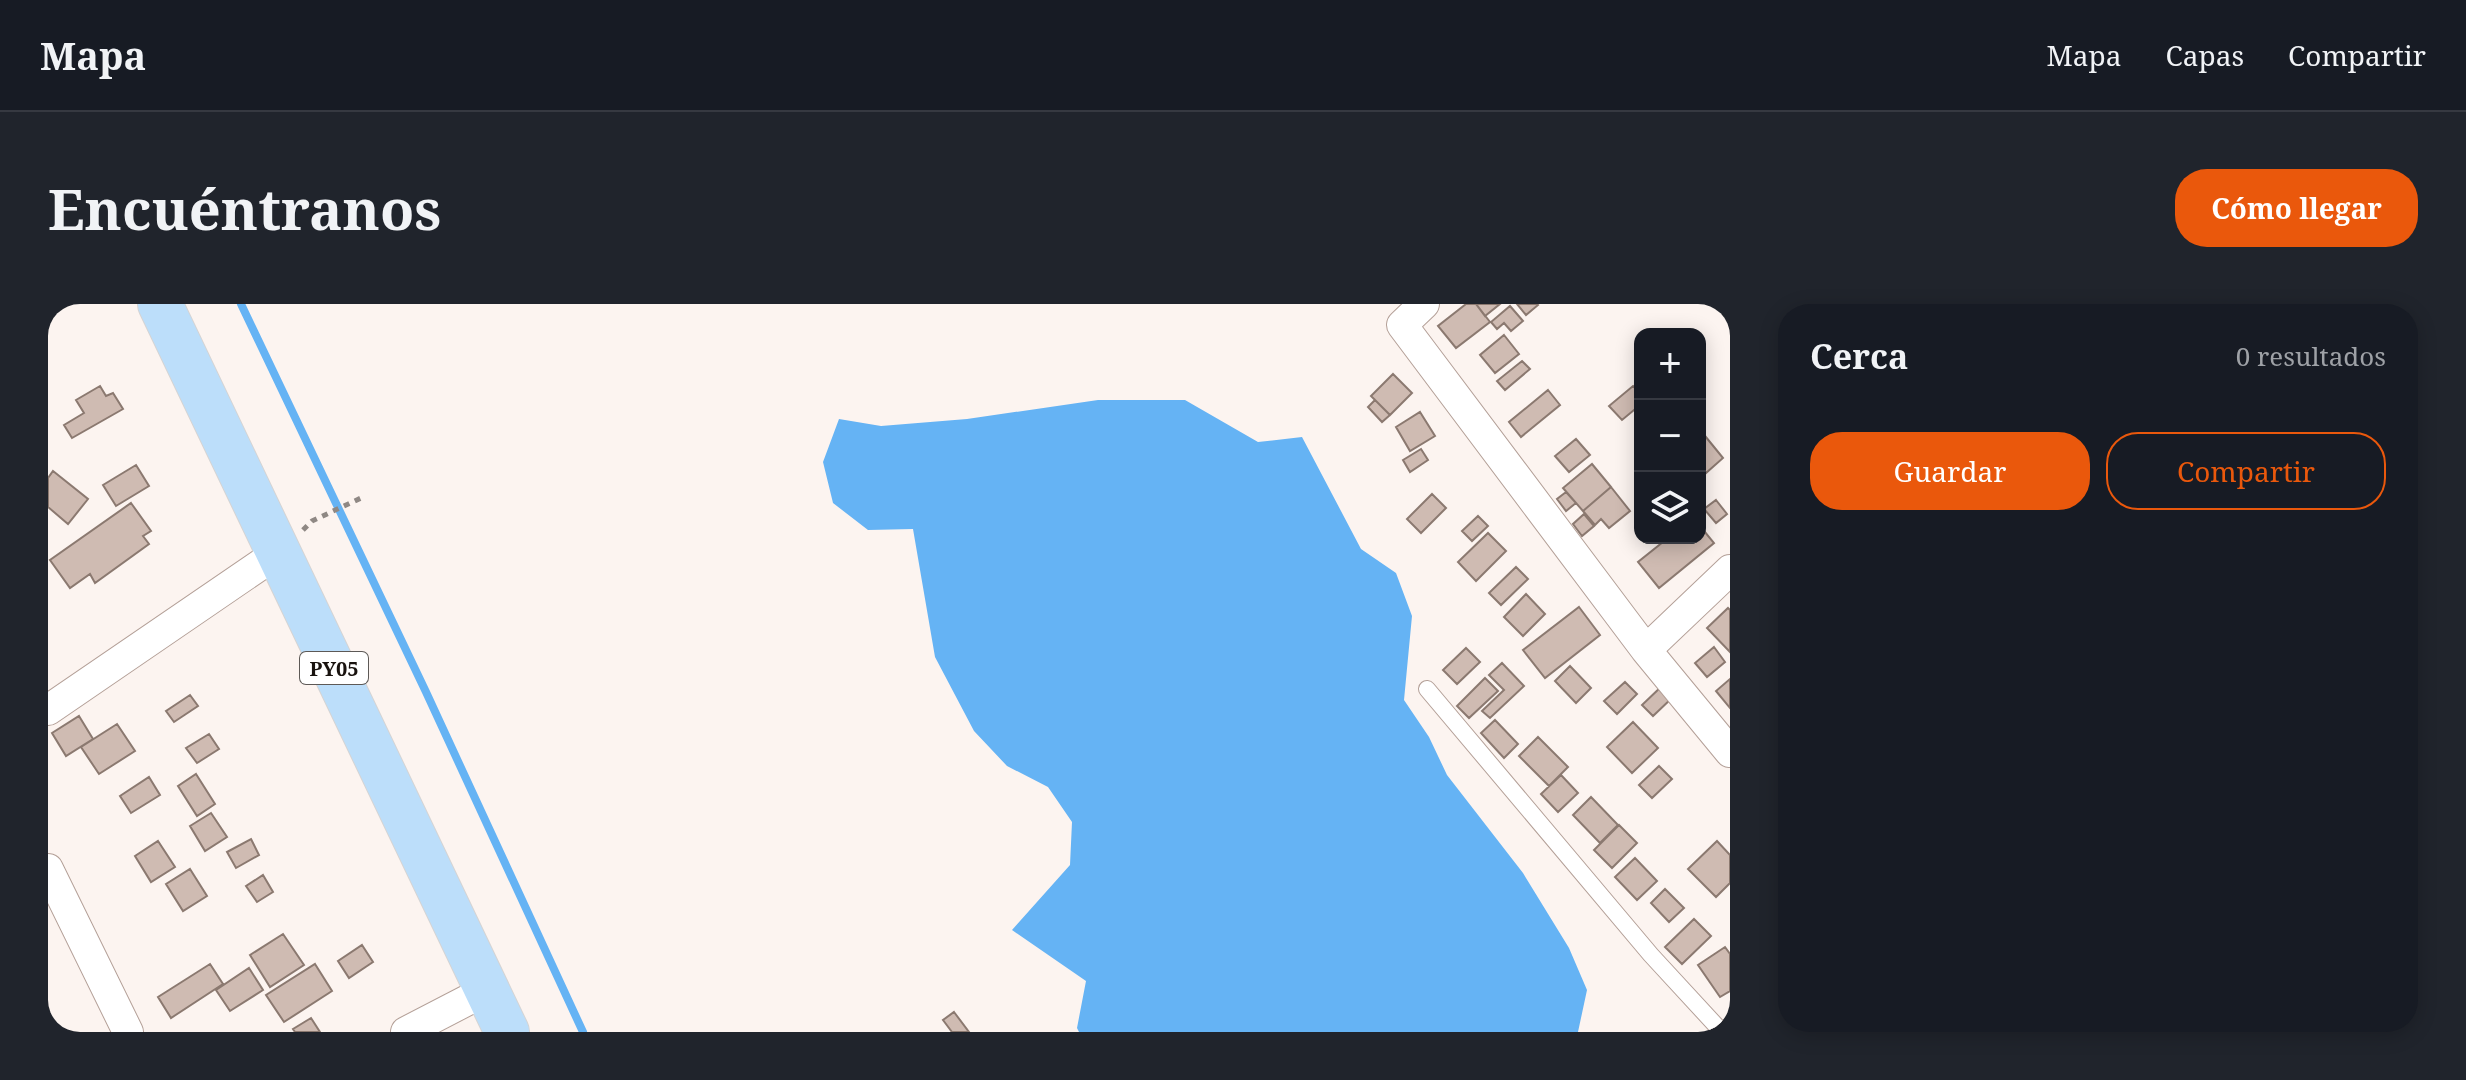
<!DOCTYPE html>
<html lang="es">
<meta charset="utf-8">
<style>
body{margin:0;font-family:"Noto Serif",serif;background:#20242c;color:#f1f3f6}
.controls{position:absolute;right:24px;top:24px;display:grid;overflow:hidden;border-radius:16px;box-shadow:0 4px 20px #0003}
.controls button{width:72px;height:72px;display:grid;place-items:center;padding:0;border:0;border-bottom:2px solid #363941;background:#171b24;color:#f1f3f6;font:40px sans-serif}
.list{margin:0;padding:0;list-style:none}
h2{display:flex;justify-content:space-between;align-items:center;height:104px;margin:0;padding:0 32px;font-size:34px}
h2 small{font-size:26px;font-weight:400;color:#9ea1a6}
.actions{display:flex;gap:16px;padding:24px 32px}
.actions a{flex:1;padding:18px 0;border:2px solid #ea580c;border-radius:32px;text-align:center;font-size:28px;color:#ea580c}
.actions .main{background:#ea580c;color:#fff}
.icon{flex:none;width:44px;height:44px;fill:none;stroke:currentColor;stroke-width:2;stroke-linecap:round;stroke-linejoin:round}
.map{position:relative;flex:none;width:1682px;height:728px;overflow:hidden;border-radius:32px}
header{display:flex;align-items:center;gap:48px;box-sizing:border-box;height:112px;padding:0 40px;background:#171b24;border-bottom:2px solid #363941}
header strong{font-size:38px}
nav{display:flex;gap:44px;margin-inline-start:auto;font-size:28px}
.intro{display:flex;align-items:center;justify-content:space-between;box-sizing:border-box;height:192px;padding:0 48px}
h1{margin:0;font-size:56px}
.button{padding:20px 36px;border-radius:32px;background:#ea580c;color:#fff;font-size:28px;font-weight:700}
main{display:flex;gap:48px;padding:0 48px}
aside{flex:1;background:#171b24;border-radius:32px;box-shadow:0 4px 20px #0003}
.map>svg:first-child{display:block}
.water{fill:#65b3f4}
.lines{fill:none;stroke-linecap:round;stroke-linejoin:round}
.stream{stroke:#65b3f4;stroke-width:8}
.building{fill:#cfbbb2;stroke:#8b7970;stroke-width:2}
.service-casing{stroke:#b4a098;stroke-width:18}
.minor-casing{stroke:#b4a098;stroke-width:32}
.trunk-casing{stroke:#d5d4d4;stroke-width:46}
.path{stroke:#8f8884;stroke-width:5;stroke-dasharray:6 6;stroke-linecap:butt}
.service{stroke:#fff;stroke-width:16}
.minor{stroke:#fff;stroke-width:30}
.trunk{stroke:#bcdefa;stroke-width:44}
.labels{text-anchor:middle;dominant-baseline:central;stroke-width:7;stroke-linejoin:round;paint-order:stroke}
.shield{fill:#fff;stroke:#5d5956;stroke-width:2}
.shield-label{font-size:20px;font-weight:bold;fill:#18120e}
</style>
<header>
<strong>Mapa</strong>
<nav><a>Mapa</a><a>Capas</a><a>Compartir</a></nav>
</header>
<div class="intro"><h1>Encuéntranos</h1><a class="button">Cómo llegar</a></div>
<main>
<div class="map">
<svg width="1682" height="728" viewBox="0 0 1682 728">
<rect width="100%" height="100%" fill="#fcf4f0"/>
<!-- water -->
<path class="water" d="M1050 96H1137L1210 138 1254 133 1313 245 1348 269 1364 312 1356 396 1381 433 1399 471 1475 569 1521 644 1539 686 1530 728H1031L1029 724 1038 677 964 626 1022 561 1024 518 1000 483 959 462 926 427 887 353 865 225 820 226 785 199 775 158 791 115 833 122 919 115Z"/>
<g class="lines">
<!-- stream -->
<path class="stream" d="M193 0 378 388 535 728"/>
</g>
<!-- building -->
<path class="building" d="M1418 0H1428L1442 18 1408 44 1390 22Z
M1428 0H1452L1437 12Z
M1469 0H1489L1490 1 1478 11Z
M1462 2 1475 17 1463 27 1456 19 1449 25 1443 18Z
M1456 31 1471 50 1447 69 1432 51Z
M1474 57 1482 65 1457 86 1449 77Z
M1345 70 1364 89 1342 111 1323 92Z
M52 82 58 92 65 89 75 105 24 134 16 121 36 109 28 96Z
M1585 82 1592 89V101L1574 116 1561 102Z
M1500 86 1512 101 1473 133 1461 118Z
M1327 96 1342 111 1334 118 1320 103Z
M1372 108 1387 132 1362 147 1348 123Z
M1653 127 1675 154 1658 169 1652 162Z
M1528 135 1542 151 1521 168 1507 152Z
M1373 145 1380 156 1362 168 1355 156Z
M1544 160 1563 183 1535 207 1515 184Z
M88 161 101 182 68 202 55 181Z
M5 167 40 195 20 220 0 203V174Z
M1563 183 1582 207 1561 224 1553 215 1547 221 1535 207Z
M1518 188 1528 199 1518 207 1509 195Z
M1384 190 1398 204 1373 229 1359 215Z
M1668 196 1679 210 1668 219 1656 205Z
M83 199 103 227 95 232 101 240 47 279 42 270 22 284 2 256Z
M1536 210 1546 222 1534 232 1525 220Z
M1430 212 1440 222 1424 237 1414 227Z
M1652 222 1666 239 1611 284 1590 258 1620 234H1652Z
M1440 229 1458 247 1428 277 1410 258Z
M1468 263 1480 275 1453 301 1441 289Z
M1478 290 1497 310 1475 332 1456 313Z
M1531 303 1552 331 1497 374 1475 346Z
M1680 304 1682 306V348L1659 324Z
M1666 343 1677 358 1659 373 1647 359Z
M1418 344 1432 358 1409 380 1395 366Z
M1454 359 1476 382 1442 414 1434 407 1456 386 1441 371Z
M1522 362 1543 384 1528 399 1507 377Z
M1437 374 1450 387 1421 414 1409 402Z
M1682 375V404L1668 387Z
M1577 378 1589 390 1569 410 1556 397Z
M1614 382 1625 393 1605 412 1594 401Z
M142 391 150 402 126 418 118 407Z
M31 412 45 435 18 452 4 429Z
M1447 416 1470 440 1456 454 1433 429Z
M1585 418 1610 444 1584 469 1559 443Z
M69 420 87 447 51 470 33 443Z
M161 430 171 445 149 459 138 444Z
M1490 433 1520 463 1501 482 1471 452Z
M1611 462 1624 475 1604 494 1591 481Z
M148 470 167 500 149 512 130 482Z
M1513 471 1530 489 1510 508 1493 490Z
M101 473 112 491 83 509 72 492Z
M1543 493 1570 521 1552 539 1525 511Z
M163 509 179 533 157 547 142 522Z
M1571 521 1589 539 1564 564 1546 546Z
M203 535 211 551 188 564 179 548Z
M110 537 127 563 103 578 87 552Z
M1669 537 1682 551V579L1668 593 1640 565Z
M1587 554 1609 577 1589 596 1567 573Z
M142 565 159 592 135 607 118 580Z
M215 571 225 588 209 598 198 582Z
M1617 585 1636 604 1621 618 1603 599Z
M1646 615 1663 632 1634 660 1617 643Z
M235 630 256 661 222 683 202 651Z
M314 641 325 658 301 674 290 657Z
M1677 643 1682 650V687L1672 693 1650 661Z
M162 660 175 680 123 714 110 693Z
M267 660 284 687 236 718 218 691Z
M201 664 215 686 182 707 168 686Z
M906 708 921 728H904L895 716Z
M263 714 272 728H247L245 725Z"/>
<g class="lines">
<!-- service casing -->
<g class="service-casing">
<path id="service" d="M1379 385 1603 651 1674 728"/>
</g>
<!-- minor casing -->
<g class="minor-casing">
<path id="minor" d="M1376 0 1354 21 1598 346 1682 448
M1598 346 1682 266
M0 406 231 248
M0 565 80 728
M358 728 439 686"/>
</g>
<!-- trunk casing -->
<g class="trunk-casing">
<path id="trunk" d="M112 0 459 728"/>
</g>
<!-- path -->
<path class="path" d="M255 226 264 217 313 194"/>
<!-- service -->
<use href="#service" class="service"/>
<!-- minor -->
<use href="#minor" class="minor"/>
<!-- trunk -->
<use href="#trunk" class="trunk"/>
</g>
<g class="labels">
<!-- shield labels -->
<rect class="shield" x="252" y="348" width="68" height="32" rx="6"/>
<g class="shield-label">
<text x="286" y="364">PY05</text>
</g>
</g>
</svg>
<div class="controls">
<button>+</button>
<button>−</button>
<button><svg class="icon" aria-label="layers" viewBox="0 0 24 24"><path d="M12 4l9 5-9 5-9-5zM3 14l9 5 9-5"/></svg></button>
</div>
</div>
<aside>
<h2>Cerca<small>0 resultados</small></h2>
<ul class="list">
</ul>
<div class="actions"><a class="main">Guardar</a><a>Compartir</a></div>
</aside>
</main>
